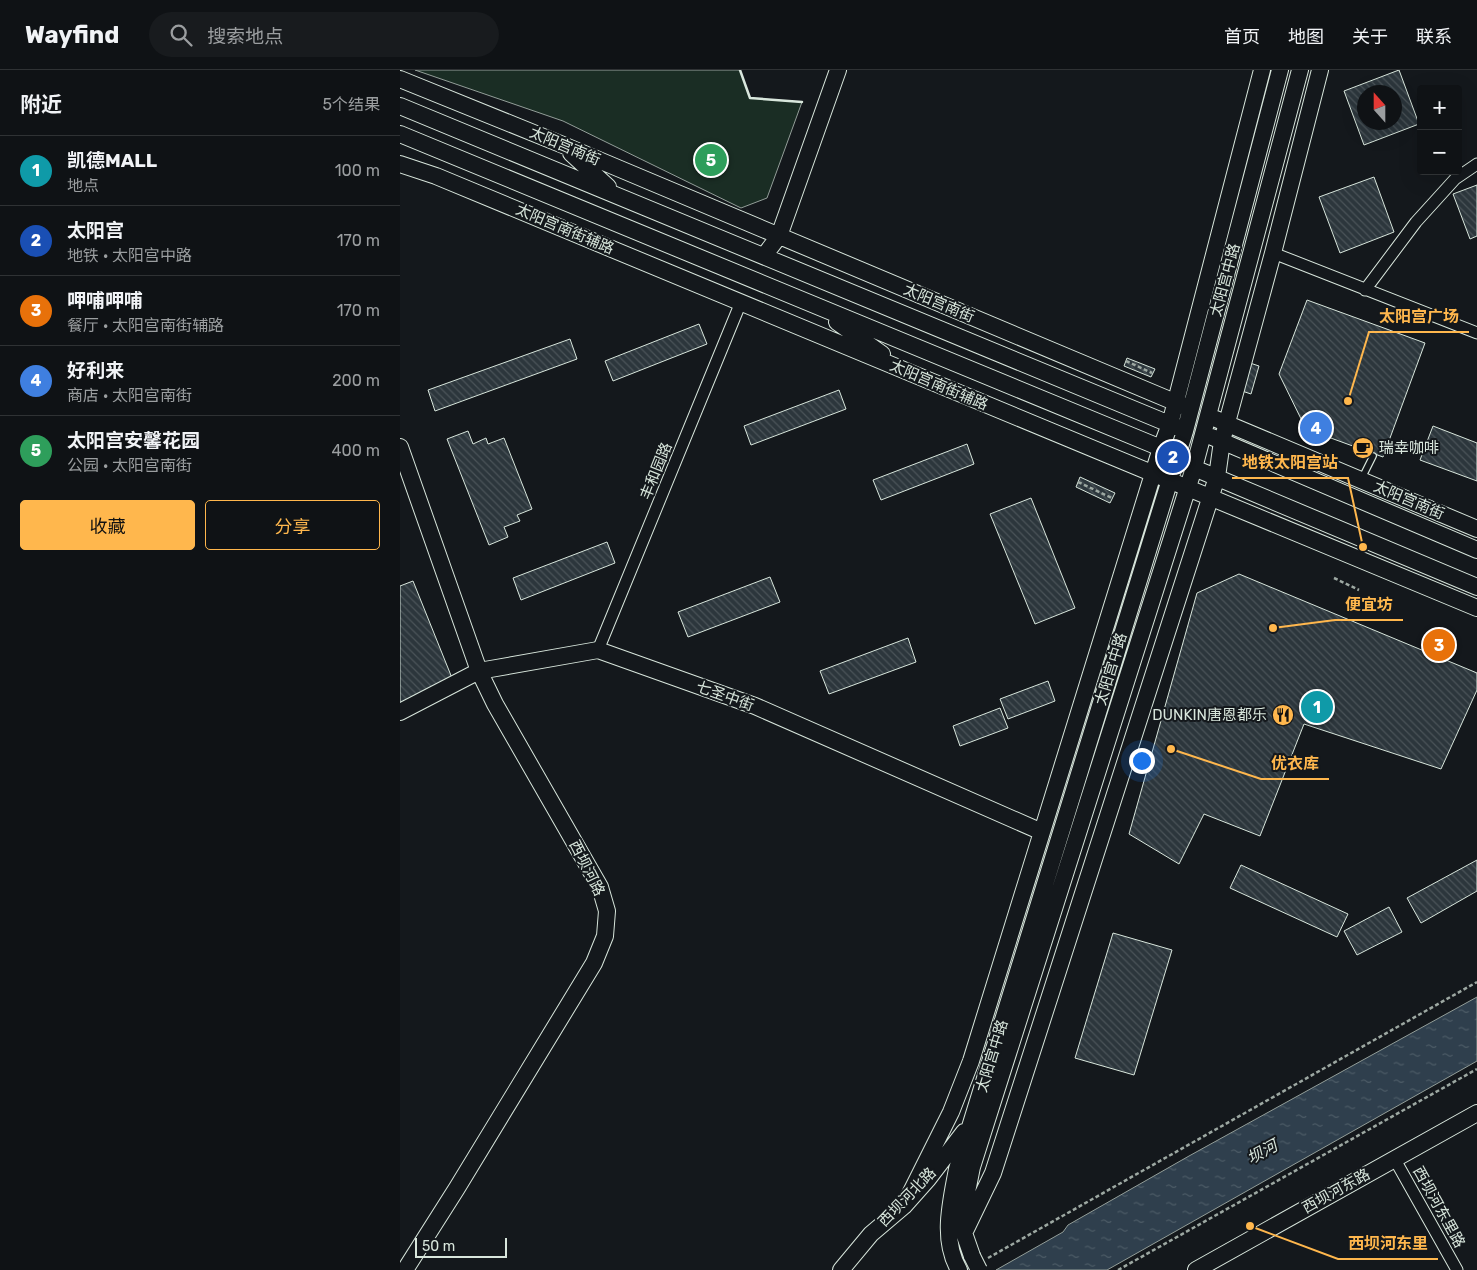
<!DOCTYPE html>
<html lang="zh">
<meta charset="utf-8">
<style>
body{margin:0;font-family:Rubik,"Noto Sans SC",sans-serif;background:#181b1e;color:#f1f3f6}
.controls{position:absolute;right:15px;top:15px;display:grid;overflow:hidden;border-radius:5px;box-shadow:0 5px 20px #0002}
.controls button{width:45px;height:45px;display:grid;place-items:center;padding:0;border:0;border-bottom:1px solid #2f3234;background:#0f1215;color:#f1f3f6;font:25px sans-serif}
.compass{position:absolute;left:957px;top:15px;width:45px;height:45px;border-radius:50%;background:#0f1215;box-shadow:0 5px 20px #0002;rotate:339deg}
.scale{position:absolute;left:15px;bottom:12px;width:92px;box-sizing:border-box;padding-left:5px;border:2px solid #d8e6dc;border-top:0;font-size:14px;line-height:18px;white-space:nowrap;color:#d8e6dc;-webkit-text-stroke:4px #14181c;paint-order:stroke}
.you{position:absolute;left:741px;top:690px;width:18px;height:18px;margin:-12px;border:4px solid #fff;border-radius:50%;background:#1a73e8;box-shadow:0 0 0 8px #1a73e833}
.badge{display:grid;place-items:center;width:32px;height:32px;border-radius:50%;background:#ffb74d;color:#fff;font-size:16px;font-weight:700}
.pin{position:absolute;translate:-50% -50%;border:2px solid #fff;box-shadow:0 1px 5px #0006}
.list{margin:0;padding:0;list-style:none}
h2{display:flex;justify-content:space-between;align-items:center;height:65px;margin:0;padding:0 20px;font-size:21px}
h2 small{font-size:16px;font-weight:400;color:#9b9ea0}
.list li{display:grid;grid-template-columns:32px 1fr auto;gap:15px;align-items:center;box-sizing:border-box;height:70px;padding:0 20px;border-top:1px solid #2f3234}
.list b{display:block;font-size:19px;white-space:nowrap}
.list p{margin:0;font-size:16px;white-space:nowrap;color:#9b9ea0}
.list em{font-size:16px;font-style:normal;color:#9b9ea0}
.actions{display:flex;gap:10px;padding:15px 20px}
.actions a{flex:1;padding:11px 0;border:1px solid #ffb74d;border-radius:5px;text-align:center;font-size:18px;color:#ffb74d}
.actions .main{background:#ffb74d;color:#111}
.icon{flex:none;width:28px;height:28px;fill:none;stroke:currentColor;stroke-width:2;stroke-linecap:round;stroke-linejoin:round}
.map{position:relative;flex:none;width:1077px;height:1200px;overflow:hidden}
header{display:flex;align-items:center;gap:30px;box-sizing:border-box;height:70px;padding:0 25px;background:#0f1215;border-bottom:1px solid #2f3234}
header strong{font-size:24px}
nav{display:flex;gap:28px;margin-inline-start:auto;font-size:18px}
.search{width:350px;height:45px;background:#181b1e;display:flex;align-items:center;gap:12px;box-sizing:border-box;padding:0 18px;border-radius:28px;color:#9b9ea0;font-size:19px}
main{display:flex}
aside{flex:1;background:#0f1215}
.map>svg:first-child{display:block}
.park{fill:#1a2d24;stroke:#939e99}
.water{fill:url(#water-ripples);stroke:#939e99}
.building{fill:url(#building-back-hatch);stroke:#d8e6dc;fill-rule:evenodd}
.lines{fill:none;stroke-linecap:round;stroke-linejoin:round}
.lane-casing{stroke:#d8e6dc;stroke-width:8}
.street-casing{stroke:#d8e6dc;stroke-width:13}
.secondary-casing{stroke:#d8e6dc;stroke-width:18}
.path{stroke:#9da8a2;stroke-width:2.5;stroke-dasharray:4 2.5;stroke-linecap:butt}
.lane{stroke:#14181c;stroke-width:5.5}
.street{stroke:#14181c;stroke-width:11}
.secondary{stroke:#14181c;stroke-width:16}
.secondary-bridge-casing{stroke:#d8e6dc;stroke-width:18;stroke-linecap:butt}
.secondary-bridge{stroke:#14181c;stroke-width:16}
.wall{stroke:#d8e6dc;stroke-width:2.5}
.labels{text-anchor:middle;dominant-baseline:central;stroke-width:4;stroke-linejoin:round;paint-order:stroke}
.street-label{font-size:15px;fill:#d8e6dc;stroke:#14181c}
.poi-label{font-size:15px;fill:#d8e6dc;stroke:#14181c;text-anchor:start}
.water-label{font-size:16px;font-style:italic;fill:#d8e6dc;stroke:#14181c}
.leader{fill:none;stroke:#ffb74d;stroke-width:2}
.callout-dot{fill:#ffb74d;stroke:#14181c;stroke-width:2}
.callout-label{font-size:16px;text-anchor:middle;font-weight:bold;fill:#ffb74d;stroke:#14181c;stroke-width:4;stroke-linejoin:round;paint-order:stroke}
</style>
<header>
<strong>Wayfind</strong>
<div class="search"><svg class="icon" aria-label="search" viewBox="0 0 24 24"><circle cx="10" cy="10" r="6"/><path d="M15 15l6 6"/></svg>搜索地点</div>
<nav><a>首页</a><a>地图</a><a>关于</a><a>联系</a></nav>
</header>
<main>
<aside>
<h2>附近<small>5个结果</small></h2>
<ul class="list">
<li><span class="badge" style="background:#0f9aa8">1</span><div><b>凯德MALL</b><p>地点</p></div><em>100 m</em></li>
<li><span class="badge" style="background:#1a4fb4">2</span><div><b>太阳宫</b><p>地铁 · 太阳宫中路</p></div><em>170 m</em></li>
<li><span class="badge" style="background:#e8710a">3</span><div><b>呷哺呷哺</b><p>餐厅 · 太阳宫南街辅路</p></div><em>170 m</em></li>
<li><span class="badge" style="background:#3f7fe0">4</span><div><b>好利来</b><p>商店 · 太阳宫南街</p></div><em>200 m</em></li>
<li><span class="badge" style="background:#2e9e5b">5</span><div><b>太阳宫安馨花园</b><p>公园 · 太阳宫南街</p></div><em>400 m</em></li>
</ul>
<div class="actions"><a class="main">收藏</a><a>分享</a></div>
</aside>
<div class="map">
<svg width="1077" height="1200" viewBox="0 0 1077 1200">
<defs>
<pattern id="water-ripples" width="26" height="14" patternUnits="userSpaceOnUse" patternTransform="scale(1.25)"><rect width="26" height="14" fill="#2f3f4d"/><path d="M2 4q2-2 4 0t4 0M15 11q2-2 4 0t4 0" fill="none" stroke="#4c5b66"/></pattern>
<pattern id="building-back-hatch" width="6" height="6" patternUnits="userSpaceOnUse" patternTransform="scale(1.25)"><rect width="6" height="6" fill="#2c363c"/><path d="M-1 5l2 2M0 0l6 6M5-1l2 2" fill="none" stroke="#4a5358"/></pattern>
</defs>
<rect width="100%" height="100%" fill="#14181c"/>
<!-- park -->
<path class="park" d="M15 0H340L350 28 402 32 367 128 341 138 163 51Z"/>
<!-- water -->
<path class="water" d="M1077 927V991L707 1200H596L663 1162 668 1155 789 1086Z"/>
<!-- building -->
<path class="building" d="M999 0 1019 54 964 75 944 21ZM964 22H994V52H964Z
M974 107 994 162 940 183 919 127Z
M1077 115V166L1070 169 1053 124Z
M907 230 1025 273 983 387 906 359 879 304Z
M299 254 307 274 213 311 205 291Z
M170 269 177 289 35 341 28 320Z
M727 288 755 299 751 307 724 296Z
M850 293 859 296 851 324 842 321Z
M439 320 446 339 351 375 344 356Z
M1033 356 1077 373V411L1020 390Z
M68 361 73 374 86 368 88 374 104 368 132 439 117 445 120 451 104 457 108 467 89 475 47 369Z
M567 374 574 394 481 430 473 410Z
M680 407 715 423 710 433 676 417Z
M631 428 675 538 635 554 590 444Z
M207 472 215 493 121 530 113 508Z
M839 504 1077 603V620L1041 699 904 654 860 766 804 744 779 794 729 764 797 523Z
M370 507 380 532 288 567 278 542Z
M13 511 52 608 0 635V516Z
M508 568 516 592 429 624 420 601Z
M648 611 655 631 608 649 600 629Z
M600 638 608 658 560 676 553 656Z
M1077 790V821L1021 853 1007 828Z
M841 795 948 844 937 867 830 818Z
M989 837 1002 862 957 885 944 861Z
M713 863 772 880 734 1005 675 988Z"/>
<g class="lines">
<!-- lane casing -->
<g class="lane-casing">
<path id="lane" d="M962 408 973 386"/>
</g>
<!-- street casing -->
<g class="street-casing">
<path id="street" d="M873 183 1077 263
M965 220 1016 152 1055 109 1077 94
M198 580 341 232
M994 1088 1057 1200"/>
</g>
<!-- secondary casing -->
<g class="secondary-casing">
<path id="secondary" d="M0 9 163 75 784 336
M0 36 779 358
M0 64 761 378 777 385 794 398 1077 517
M171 83 208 117
M0 94 36 106 1077 538
M364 186 379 166 438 0
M437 252 482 284
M816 349 1077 459
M812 367 1077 480
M0 377 79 601 95 634 200 817 207 841 205 866 194 893 57 1118 5 1200
M0 642 79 601 198 580 355 636 642 762
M504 1136 551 1042 571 991 761 378 770 354 862 0
M566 1159 593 1103 817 407 822 371 873 183 920 0
M572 1186 564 1163V1137L572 1097 794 398 900 0
M441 1200 471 1164 504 1136 528 1109 564 1062
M559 1200C541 1169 551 1132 557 1099L785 361 880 0
M796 1200 1077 1043"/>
</g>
<!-- path -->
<path class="path" d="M726 291 752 303
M678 412 712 428
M934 508 959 520
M588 1188 1077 912
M718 1200 1077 999"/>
<!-- lane -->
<use href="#lane" class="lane"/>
<!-- street -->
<use href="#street" class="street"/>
<!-- secondary -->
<use href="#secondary" class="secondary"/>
<!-- secondary-bridge casing -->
<g class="secondary-bridge-casing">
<path id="secondary-bridge" d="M572 1186 579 1200"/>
</g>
<!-- secondary-bridge -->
<use href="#secondary-bridge" class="secondary-bridge"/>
<!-- wall -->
<path class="wall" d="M340 0 350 28 402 32"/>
</g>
<!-- icons -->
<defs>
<g id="cafe-disc" transform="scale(1.125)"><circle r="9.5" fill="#ffb74d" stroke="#14181c"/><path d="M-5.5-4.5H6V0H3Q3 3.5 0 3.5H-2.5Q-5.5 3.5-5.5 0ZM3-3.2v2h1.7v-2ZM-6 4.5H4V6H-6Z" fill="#111"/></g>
<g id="restaurant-disc" transform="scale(1.125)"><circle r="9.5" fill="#ffb74d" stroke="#14181c"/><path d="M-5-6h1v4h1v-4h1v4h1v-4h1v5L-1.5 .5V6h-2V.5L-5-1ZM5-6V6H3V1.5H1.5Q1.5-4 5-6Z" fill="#111"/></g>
</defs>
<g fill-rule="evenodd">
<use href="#cafe-disc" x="963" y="378"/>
<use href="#restaurant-disc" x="883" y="645"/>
</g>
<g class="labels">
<!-- street labels -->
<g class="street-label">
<text transform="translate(165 76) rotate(23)">太阳宫南街</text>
<text transform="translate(165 159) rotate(23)">太阳宫南街辅路</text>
<text transform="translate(825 210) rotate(-75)">太阳宫中路</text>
<text transform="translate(539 233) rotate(23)">太阳宫南街</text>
<text transform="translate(539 315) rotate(23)">太阳宫南街辅路</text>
<text transform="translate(256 401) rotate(-68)">丰和园路</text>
<text transform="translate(1009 430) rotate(23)">太阳宫南街</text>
<text transform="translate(711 599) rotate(-73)">太阳宫中路</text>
<text transform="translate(325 626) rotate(20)">七圣中街</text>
<text transform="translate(187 798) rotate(63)">西坝河路</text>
<text transform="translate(592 986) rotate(-73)">太阳宫中路</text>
<text transform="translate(936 1121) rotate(-29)">西坝河东路</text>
<text transform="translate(507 1127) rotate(-46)">西坝河北路</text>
<text transform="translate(1039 1137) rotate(61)">西坝河东里路</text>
</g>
<!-- poi labels -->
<g class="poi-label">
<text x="979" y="378">瑞幸咖啡</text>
<text x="867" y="645" text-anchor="end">DUNKIN唐恩都乐</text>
</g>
<!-- water labels -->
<g class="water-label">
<text transform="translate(862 1082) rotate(-29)">坝河</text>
</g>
</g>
<!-- callouts -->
<path class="leader" d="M948 331L969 262H1069M963 477L948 408H832M873 558L935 550H1003M771 679L861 709H929M850 1156L938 1189H1038"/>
<g class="callout-dot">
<circle cx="948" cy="331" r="5"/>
<circle cx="963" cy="477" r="5"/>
<circle cx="873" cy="558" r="5"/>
<circle cx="771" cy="679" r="5"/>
<circle cx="850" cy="1156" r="5"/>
</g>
<g class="callout-label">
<text x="1019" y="252">太阳宫广场</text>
<text x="890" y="398">地铁太阳宫站</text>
<text x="969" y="540">便宜坊</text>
<text x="895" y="699">优衣库</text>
<text x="988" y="1179">西坝河东里</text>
</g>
</svg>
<div class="controls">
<button>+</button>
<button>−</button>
</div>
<svg class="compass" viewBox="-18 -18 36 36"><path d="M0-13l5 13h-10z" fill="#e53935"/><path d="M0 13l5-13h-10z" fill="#9b9ea0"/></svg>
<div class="scale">50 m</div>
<div class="you"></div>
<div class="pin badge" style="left:917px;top:637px;background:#0f9aa8">1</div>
<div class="pin badge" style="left:773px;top:387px;background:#1a4fb4">2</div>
<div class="pin badge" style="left:1039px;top:575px;background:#e8710a">3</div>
<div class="pin badge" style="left:916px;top:358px;background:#3f7fe0">4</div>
<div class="pin badge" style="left:311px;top:90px;background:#2e9e5b">5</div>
</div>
</main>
